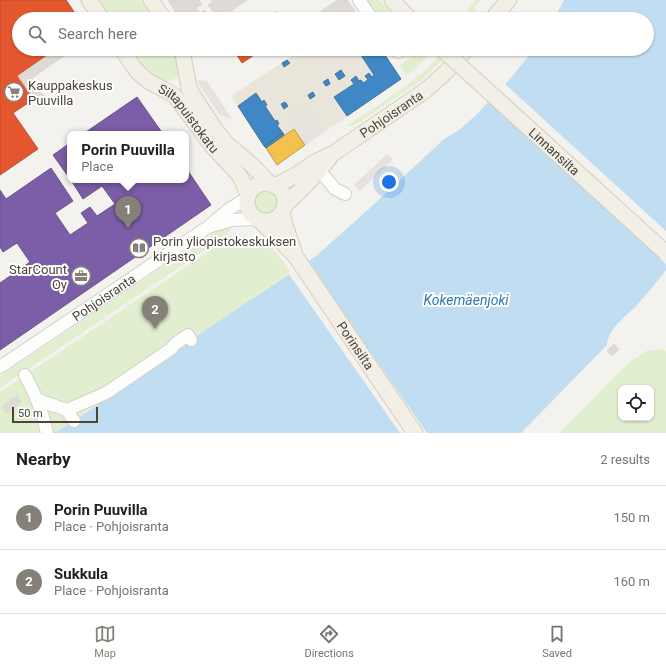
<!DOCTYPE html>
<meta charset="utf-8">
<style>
body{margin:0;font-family:Roboto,sans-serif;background:#f6f6f6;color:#202124}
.controls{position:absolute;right:12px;bottom:12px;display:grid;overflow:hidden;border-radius:8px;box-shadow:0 1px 3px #0004}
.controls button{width:36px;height:36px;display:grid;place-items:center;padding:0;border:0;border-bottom:1px solid #e0e0e0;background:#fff;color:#202124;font:20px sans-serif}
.scale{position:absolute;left:12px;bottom:10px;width:86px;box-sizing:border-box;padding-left:4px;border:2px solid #4b4439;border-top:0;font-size:11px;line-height:14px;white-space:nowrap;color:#4b4439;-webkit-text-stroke:3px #fff;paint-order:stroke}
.you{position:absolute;left:389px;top:182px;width:14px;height:14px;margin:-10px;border:3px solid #fff;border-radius:50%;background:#1a73e8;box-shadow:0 0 0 6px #1a73e833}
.badge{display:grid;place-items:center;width:26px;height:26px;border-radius:50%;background:#868178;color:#fff;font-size:13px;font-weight:700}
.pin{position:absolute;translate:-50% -33px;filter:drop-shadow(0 1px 2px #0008)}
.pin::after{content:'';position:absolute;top:21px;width:14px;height:12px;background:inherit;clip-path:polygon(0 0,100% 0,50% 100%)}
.popup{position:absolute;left:67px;top:131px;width:122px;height:52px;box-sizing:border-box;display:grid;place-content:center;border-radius:8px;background:#fff;filter:drop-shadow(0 1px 3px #0005);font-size:13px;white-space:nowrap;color:#757577}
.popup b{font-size:15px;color:#202124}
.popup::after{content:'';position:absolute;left:50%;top:100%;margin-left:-8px;border:8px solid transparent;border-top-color:#fff}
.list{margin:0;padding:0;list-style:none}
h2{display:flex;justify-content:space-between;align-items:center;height:52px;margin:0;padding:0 16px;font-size:17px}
h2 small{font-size:13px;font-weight:400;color:#757577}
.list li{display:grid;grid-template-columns:26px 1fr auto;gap:12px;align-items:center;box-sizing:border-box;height:64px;padding:0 16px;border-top:1px solid #e0e0e0}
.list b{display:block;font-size:15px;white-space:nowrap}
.list p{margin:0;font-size:13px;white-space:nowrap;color:#757577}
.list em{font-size:13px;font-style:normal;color:#757577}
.icon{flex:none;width:22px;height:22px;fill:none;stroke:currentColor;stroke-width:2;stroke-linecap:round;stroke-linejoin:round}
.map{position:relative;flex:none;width:666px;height:433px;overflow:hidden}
.search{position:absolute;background:#fff;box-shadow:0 1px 3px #0004;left:12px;right:12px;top:12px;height:44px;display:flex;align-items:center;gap:10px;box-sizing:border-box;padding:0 14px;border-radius:22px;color:#757577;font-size:15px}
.sheet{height:180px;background:#fff}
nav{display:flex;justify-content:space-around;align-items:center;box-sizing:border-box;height:56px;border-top:1px solid #e0e0e0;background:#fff;font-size:11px;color:#757577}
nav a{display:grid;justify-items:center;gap:2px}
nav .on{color:#868178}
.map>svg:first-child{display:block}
.education{fill:#eae5da}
.green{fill:#e1eecf;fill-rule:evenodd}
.parking{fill:#e6e3df}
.water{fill:#c0ddf1}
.pier{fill:#f4f2ee}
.homes{fill:#f2c14e;stroke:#c09c48}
.shops{fill:#e4572e;stroke:#b65131}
.offices{fill:#7b5ea7;stroke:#6d5686}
.schools{fill:#3f88c5;stroke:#43749b}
.building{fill:#dedbd6;stroke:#dcd9d4}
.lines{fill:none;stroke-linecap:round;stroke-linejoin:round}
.minor-casing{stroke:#d2d0cb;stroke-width:14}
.major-casing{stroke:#d6cebb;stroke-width:17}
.minor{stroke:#fdfdfc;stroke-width:12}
.major{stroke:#f2efe6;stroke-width:15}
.major-bridge-casing{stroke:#d6cebb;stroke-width:17;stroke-linecap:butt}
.major-bridge{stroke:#f2efe6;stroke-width:15}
.labels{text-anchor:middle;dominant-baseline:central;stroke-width:4;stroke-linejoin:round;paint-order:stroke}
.poi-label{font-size:13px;fill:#4b4439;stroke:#fff;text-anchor:start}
.street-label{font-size:13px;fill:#4b4439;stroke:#fff}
.water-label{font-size:14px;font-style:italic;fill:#2e7ab2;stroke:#fff}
</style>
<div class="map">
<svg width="666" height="433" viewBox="0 0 666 433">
<rect width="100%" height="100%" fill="#f4f2ee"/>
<!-- education -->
<path class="education" d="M303 49H379L400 80 277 165 231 96Z"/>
<!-- green -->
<path class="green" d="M99 0H141L154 19H112Z
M364 0H379L399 19H377Z
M476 0H481L474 8 477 11 472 19H464L468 9Z
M132 49H177C178 55 181 62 181 68 180 80 167 84 157 80 152 79 146 73 141 70V63Z
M410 49H426L429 55 409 74 407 75 404 73 400 66 410 57 411 53Z
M445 49H453L422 80 360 122 349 127 348 125C382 102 419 81 445 49Z
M253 202a13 13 0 1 1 26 0a13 13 0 1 1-26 0Z
M230 226V230L226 236 0 388V376L212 234 221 229Z
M257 237C272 247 281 258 291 272L58 431 50 433H0V392L229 238Z
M661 349 666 351V433H559L627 364 646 351ZM621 388H651V418H621Z"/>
<!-- parking -->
<path class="parking" d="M199 80 207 81 232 119 220 115 197 82Z
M306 107 323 132 306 143 289 118Z
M387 154 393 160 360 191 354 185Z"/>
<!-- water -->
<path class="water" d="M564 0H666V270C657 281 648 293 638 304 627 316 608 328 607 345L521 433H50L58 431 74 421 191 340 316 256 371 207 444 139 459 130 476 115 510 79 534 49H647V19H554Z"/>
<!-- pier -->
<path class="pier" d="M504 83 666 231V264L487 100Z
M306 260 427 433H400L288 273Z"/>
<!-- homes -->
<path class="homes" d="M294 129 305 145 277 165 266 148Z"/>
<!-- shops -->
<path class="shops" d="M0 0H66L79 19H19V49H57L18 76 34 99 13 113 38 149 0 175Z
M233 49H263L242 63Z"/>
<!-- offices -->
<path class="offices" d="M137 97 163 134H83Z
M70 143V179L53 155Z
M51 168 73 201 55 213 70 235 88 223 81 213 90 207 97 216 115 204 102 186 83 199 71 180H186V168L211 205 0 350V283L30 262 17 243 3 252 0 247V190L6 199Z"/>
<!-- schools -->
<path class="schools" d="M364 49H381L401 79 347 116 334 97 354 84 351 80 356 76 359 81 361 80 363 83 368 80 365 76 369 73 372 77 374 75 359 52Z
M287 60 290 63 284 67 282 63Z
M341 70 345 76 339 80 335 74Z
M328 79 330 84 326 86 323 82Z
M313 92 315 96 310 99 308 95Z
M256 93 262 102 264 100 267 105 265 106 275 121 277 120 279 124 277 125 283 133 264 146 238 106Z
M285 102 288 106 284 109 281 104Z
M283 133 284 135 266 148 264 146Z"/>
<!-- building -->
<path class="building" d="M168 0H199L202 4 196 8 200 13 205 10 210 17 207 19H180Z
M211 0H247L219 19 208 5 212 2Z
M337 0H347L355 11 343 19H310Z
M276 11 281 19H270L268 16Z
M57 49H74L32 78 46 99 38 105 18 76Z
M614 344 619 349 612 356 607 351Z
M17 396 21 402 6 413 2 406Z"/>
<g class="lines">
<!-- minor casing -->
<g class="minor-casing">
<g id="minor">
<path d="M359 0 372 19"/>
<path d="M395 49 398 52"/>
<path d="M320 171 335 189 345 194"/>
<path d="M211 226 233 220 256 219"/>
<path id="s1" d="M0 367 208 227 228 210 247 198"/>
<path d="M25 375C36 396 42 410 47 433"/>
<path d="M38 400 67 410 106 393 171 349 175 344 188 335 191 340"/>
<path d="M67 410 74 421"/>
</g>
</g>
<!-- major casing -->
<g class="major-casing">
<g id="major">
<path d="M89 0 102 19"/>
<path d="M151 0 164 19"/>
<path d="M392 0 410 19"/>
<path d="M492 19 509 0"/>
<path id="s2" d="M122 49C128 59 134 70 143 77 153 86 166 89 176 97L212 146 240 176 248 195"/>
<path d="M182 49 189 88 194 97 215 129 226 143 253 166 270 184"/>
<circle cx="266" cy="202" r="19"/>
<path id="s3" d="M275 186 296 175 315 162 334 153 426 90 446 72 466 49"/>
<path d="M285 205 304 187 329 159"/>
<path d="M282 212 285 225 294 251"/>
<path id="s4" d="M259 220 281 241 296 257 415 433"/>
</g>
</g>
<!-- minor -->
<use href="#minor" class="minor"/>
<!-- major -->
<use href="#major" class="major"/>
<!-- major-bridge casing -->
<g class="major-bridge-casing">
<g id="major-bridge">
<path id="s5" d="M442 49 666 253"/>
</g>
</g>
<!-- major-bridge -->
<use href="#major-bridge" class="major-bridge"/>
</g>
<!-- icons -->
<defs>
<g id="supermarket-ring" transform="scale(1)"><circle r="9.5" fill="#fff" stroke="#868178" stroke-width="1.5"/><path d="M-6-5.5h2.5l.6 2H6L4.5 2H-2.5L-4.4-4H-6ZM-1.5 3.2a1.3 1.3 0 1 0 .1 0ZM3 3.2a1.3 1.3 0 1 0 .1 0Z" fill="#868178"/></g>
<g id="library-ring" transform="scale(1)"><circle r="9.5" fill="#fff" stroke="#868178" stroke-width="1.5"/><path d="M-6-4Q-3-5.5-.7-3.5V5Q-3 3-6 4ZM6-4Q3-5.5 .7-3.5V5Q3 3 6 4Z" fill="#868178"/></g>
<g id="office-ring" transform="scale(1)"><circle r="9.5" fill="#fff" stroke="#868178" stroke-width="1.5"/><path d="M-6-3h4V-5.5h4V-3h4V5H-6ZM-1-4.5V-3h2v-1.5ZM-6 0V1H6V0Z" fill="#868178"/></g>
</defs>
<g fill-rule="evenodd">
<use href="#supermarket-ring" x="14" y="92"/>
<use href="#library-ring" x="139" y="248"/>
<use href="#office-ring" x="81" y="276"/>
</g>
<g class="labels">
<!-- poi labels -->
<g class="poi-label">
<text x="28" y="85">Kauppakeskus<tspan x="28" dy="15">Puuvilla</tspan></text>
<text x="153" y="241">Porin yliopistokeskuksen<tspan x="153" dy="15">kirjasto</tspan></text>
<text x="67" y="269" text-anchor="end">StarCount<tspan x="67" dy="15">Oy</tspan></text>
</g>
<!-- street labels -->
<g class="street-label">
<text stroke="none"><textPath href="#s3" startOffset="137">Pohjoisranta</textPath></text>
<text stroke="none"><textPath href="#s2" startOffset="98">Siltapuistokatu</textPath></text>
<text stroke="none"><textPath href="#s5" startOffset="152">Linnansilta</textPath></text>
<text stroke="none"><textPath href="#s1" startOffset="125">Pohjoisranta</textPath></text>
<text stroke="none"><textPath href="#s4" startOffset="159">Porinsilta</textPath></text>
</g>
<!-- water labels -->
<g class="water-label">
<text x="466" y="300">Kokemäenjoki</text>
</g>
</g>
</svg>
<div class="controls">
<button><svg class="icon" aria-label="locate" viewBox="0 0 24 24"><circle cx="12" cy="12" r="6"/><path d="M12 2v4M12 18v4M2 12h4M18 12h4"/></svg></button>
</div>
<div class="scale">50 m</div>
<div class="you"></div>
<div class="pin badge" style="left:128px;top:229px">1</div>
<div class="popup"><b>Porin Puuvilla</b>Place</div>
<div class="pin badge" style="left:155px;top:329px">2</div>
<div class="search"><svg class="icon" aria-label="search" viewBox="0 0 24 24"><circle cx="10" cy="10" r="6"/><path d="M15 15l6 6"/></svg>Search here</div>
</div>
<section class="sheet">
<h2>Nearby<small>2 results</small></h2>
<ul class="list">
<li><span class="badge">1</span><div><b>Porin Puuvilla</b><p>Place · Pohjoisranta</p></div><em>150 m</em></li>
<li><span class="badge">2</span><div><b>Sukkula</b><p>Place · Pohjoisranta</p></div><em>160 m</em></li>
</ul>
</section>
<nav>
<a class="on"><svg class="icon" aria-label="map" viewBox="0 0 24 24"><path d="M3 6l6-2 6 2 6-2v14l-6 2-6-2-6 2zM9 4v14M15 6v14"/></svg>Map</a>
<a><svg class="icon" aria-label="directions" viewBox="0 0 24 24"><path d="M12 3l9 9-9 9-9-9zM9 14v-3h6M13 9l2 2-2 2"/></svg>Directions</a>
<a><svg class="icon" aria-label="saved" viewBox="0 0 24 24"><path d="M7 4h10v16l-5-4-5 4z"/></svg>Saved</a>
</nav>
